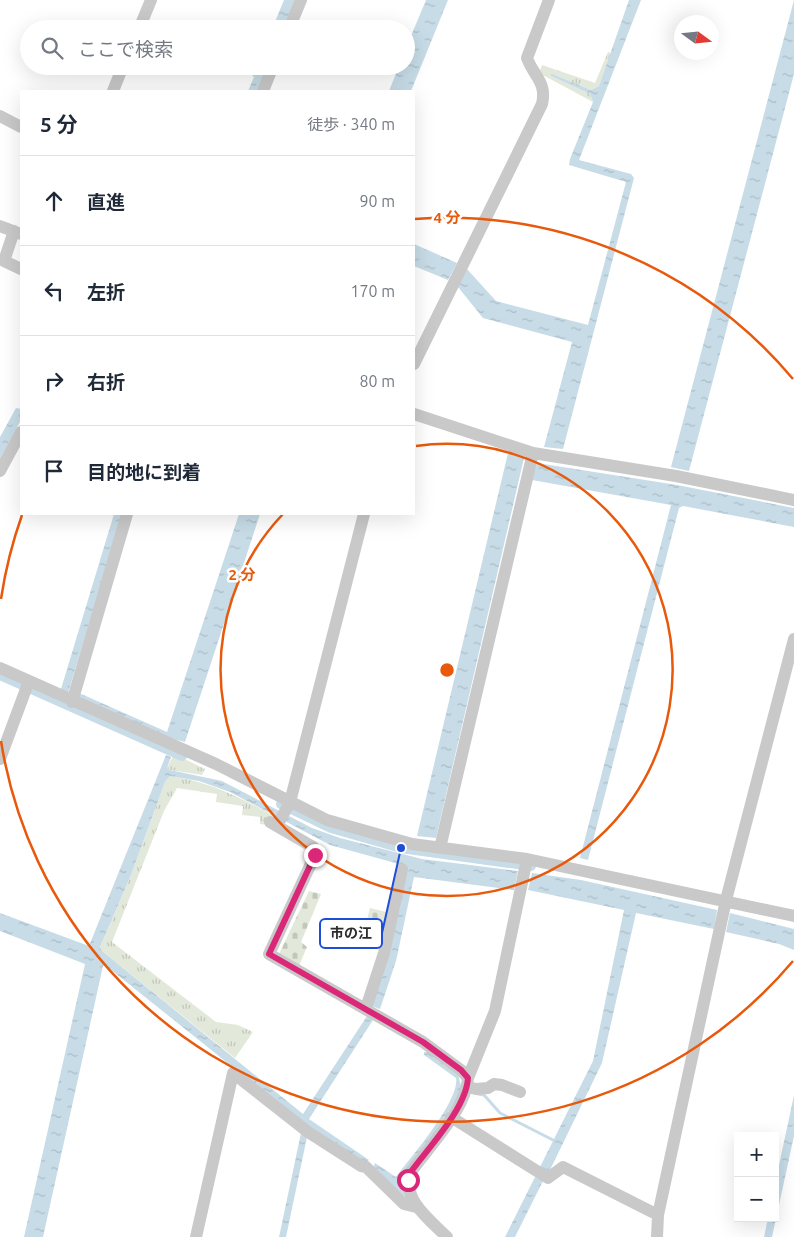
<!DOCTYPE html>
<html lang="ja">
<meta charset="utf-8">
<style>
body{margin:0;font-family:Ubuntu,"Noto Sans JP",sans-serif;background:#f6f6f7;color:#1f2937}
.controls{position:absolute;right:15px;bottom:15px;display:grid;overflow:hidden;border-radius:0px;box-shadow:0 5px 20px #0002}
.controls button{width:45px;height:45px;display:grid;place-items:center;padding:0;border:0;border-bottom:1px solid #e0e1e3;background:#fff;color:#1f2937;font:25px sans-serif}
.compass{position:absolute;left:674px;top:15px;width:45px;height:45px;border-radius:50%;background:#fff;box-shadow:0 5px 20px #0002;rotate:105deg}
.stop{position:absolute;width:15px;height:15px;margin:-11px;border:4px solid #db2777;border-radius:50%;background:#fff}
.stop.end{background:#db2777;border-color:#fff;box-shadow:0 1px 5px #0008}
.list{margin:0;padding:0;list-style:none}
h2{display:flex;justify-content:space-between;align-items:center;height:65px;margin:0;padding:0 20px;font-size:21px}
h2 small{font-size:16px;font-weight:400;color:#747a83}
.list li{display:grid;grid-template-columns:32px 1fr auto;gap:15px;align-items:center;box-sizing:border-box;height:90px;padding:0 20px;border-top:1px solid #e0e1e3}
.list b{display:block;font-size:19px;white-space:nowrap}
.list em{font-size:16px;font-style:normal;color:#747a83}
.icon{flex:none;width:28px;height:28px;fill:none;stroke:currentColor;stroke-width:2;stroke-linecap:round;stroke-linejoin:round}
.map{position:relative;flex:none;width:794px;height:1237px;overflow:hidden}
.search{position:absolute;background:#fff;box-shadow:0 5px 20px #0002;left:20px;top:20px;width:395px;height:55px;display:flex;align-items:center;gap:12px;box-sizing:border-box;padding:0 18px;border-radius:28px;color:#747a83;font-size:19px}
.panel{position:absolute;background:#fff;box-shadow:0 5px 20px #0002;left:20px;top:90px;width:395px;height:425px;border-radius:0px}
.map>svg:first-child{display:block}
.grass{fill:url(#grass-tufts)}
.cemetery{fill:url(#cemetery-stones)}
.water{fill:url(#water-ripples)}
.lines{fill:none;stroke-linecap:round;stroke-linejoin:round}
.stream{stroke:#c7dce7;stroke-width:3}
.canal{stroke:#c7dce7;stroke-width:10}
.minor{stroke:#c9c9c9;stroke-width:12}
.route{stroke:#db2777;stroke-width:6}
.ring{fill:none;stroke:#e8590c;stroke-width:2.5}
.centre{fill:#e8590c;stroke:#fff;stroke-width:2.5}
.ring-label{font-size:15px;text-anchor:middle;font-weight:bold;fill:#e8590c;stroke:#fff;stroke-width:5;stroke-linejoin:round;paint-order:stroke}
.leader{fill:none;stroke:#1d4ed8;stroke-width:2}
.callout-dot{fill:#1d4ed8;stroke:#fff;stroke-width:2}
.callout{fill:#fff;stroke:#1d4ed8;stroke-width:2}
.callout-label{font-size:14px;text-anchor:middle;font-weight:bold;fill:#2c2c2c}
</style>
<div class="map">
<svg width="794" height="1237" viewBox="0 0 794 1237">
<defs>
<pattern id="grass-tufts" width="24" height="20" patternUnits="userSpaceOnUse" patternTransform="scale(1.25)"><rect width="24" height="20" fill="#e2e8da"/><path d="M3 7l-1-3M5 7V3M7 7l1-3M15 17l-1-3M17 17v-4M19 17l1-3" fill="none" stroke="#c2c7bb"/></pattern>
<pattern id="cemetery-stones" width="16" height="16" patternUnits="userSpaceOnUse" patternTransform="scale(1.25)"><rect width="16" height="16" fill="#e2e8da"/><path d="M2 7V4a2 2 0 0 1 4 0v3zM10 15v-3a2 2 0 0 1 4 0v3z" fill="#c2c7bb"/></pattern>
<pattern id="water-ripples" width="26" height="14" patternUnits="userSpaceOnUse" patternTransform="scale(1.25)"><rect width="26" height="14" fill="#c7dce7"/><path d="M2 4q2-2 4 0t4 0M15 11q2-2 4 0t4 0" fill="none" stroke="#abbdc6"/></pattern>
</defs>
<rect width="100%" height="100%" fill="#fff"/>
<!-- grass -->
<path class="grass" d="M608 52 611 53 599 86 591 90 550 73 551 76 590 94 593 102 539 73 542 65 595 83Z
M174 754 205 769 202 775 170 770 167 768Z
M170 776C210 782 237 796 272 815L268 825 260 824V817L242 815 243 806 216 802 217 794 177 788 164 811 112 942 216 1022 238 1025 253 1032 235 1058 102 951 100 947 131 875 165 782Z"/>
<!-- cemetery -->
<path class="cemetery" d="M309 891 321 894 301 942 307 947 299 966 279 954Z
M370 908 390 913 384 944 364 932Z"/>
<!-- water -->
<path class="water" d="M284 0H295L283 29H272Z
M426 0H448L411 91H389L399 66H406V48Z
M629 0H641L579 160 631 174 634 178 563 449 544 447 572 342 483 318 458 287 467 269 496 301 588 325 626 182 569 165 570 159 593 102 590 94 551 76 550 73 591 90 599 86Z
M794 0V74L689 471 671 467Z
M242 66H267L257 91H248L254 77Z
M414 244 457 263 448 280 414 266Z
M16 408 21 409V420L0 458V437Z
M508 453 524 458 436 838 417 836Z
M537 463 677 485 794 508V527L683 506 679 508 588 860 580 858 671 505 532 480Z
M114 514H122L68 693 61 689Z
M239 514H260L185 742 169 738 78 698 79 693 167 732Z
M166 755 171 757 167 768 170 770 222 781 312 828 340 838 422 859 518 871 514 890 414 877 396 961 380 1009 372 1006 406 866 330 845 230 792 199 781 170 776 165 782 131 875 100 947 102 951 303 1114 367 1016 373 1020 309 1119 369 1160 364 1163 305 1125 105 965 103 966 43 1237H24L85 964 0 931V913L89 946Z
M532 873 581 880 717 910 714 929 636 913 602 1063 549 1172 540 1167 593 1061 624 910 528 890Z
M730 913 794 929V950L779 944 726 932Z
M424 1052H428L458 1074 462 1090 437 1130 399 1179 409 1200 373 1168 375 1163 396 1177C411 1157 460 1101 456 1078L424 1055Z
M794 1095V1136L772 1237H764L768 1218H775V1184Z
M301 1133 307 1137 286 1237H279Z
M535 1177 543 1181 515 1237H505Z"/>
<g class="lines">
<!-- stream -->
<path class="stream" d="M478 1094 484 1095 500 1113 553 1140"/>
<!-- canal -->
<path class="canal" d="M0 675 182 756
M281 804 331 828 401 848 531 866"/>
<!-- minor -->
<path class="minor" d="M139 29 151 0
M289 29 301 0
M113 91 123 66
M263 91 273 66
M0 116 21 127
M0 226 21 234
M14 231 4 261 21 269
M414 364 542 104C547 82 534 77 527 58L549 0
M414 414 533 453 676 476 794 500
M0 471 21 432
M0 668 216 764 327 820 412 844 527 859 794 916
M72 702 127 514
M0 759 29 681
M270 822 313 847 315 855 269 954 423 1042 461 1070 468 1078
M277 826 290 802 364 514
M440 848 533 453
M366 1008 384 953 402 869
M468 1087 476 1089 488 1088 494 1084 502 1085 520 1092
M451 1117 548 1178 563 1167 658 1215
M196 1237 233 1073 308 1132 361 1166 366 1167 404 1204 416 1207
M447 1237C430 1220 402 1200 410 1173 428 1148 466 1109 468 1078L495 1011 527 859
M657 1237 658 1215 726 900 794 639"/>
</g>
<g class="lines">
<!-- route -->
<path class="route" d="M315 855 269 954 423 1042 461 1070 468 1078C466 1109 428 1148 410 1173L408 1180"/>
</g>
<!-- distance rings -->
<g class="ring">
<path d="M416 446A226 226 0 1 1 283 514"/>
<path d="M793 961A452 452 0 0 1 1 741M1 599A452 452 0 0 1 22 515M415 219A452 452 0 0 1 793 379"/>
</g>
<circle cx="447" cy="670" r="8" class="centre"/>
<g class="ring-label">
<text x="447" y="223">4 分</text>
<text x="242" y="580">2 分</text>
</g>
<!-- callouts -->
<path class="leader" d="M401 848L382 933"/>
<circle class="callout-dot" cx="401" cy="848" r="5"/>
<rect class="callout" x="320" y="919" width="62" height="29" rx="5"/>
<g class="callout-label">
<text x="351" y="938">市の江</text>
</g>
</svg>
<div class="controls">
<button>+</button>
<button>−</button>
</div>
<svg class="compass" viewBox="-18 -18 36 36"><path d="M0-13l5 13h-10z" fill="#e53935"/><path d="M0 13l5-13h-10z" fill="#747a83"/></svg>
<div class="stop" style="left:408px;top:1180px"></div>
<div class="stop end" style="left:315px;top:855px"></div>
<div class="search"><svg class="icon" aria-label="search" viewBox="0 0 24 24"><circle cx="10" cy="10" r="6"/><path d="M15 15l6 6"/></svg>ここで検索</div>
<section class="panel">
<h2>5 分<small>徒歩 · 340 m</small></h2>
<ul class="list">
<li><svg class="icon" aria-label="ahead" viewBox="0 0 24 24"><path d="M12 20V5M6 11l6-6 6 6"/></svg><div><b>直進</b></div><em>90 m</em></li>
<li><svg class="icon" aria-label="left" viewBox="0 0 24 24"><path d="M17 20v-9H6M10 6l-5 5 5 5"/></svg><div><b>左折</b></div><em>170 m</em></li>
<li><svg class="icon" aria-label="right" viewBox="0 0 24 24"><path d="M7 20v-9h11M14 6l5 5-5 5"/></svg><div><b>右折</b></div><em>80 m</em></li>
<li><svg class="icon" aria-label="arrive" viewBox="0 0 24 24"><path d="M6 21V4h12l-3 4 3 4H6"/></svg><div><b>目的地に到着</b></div></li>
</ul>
</section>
</div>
